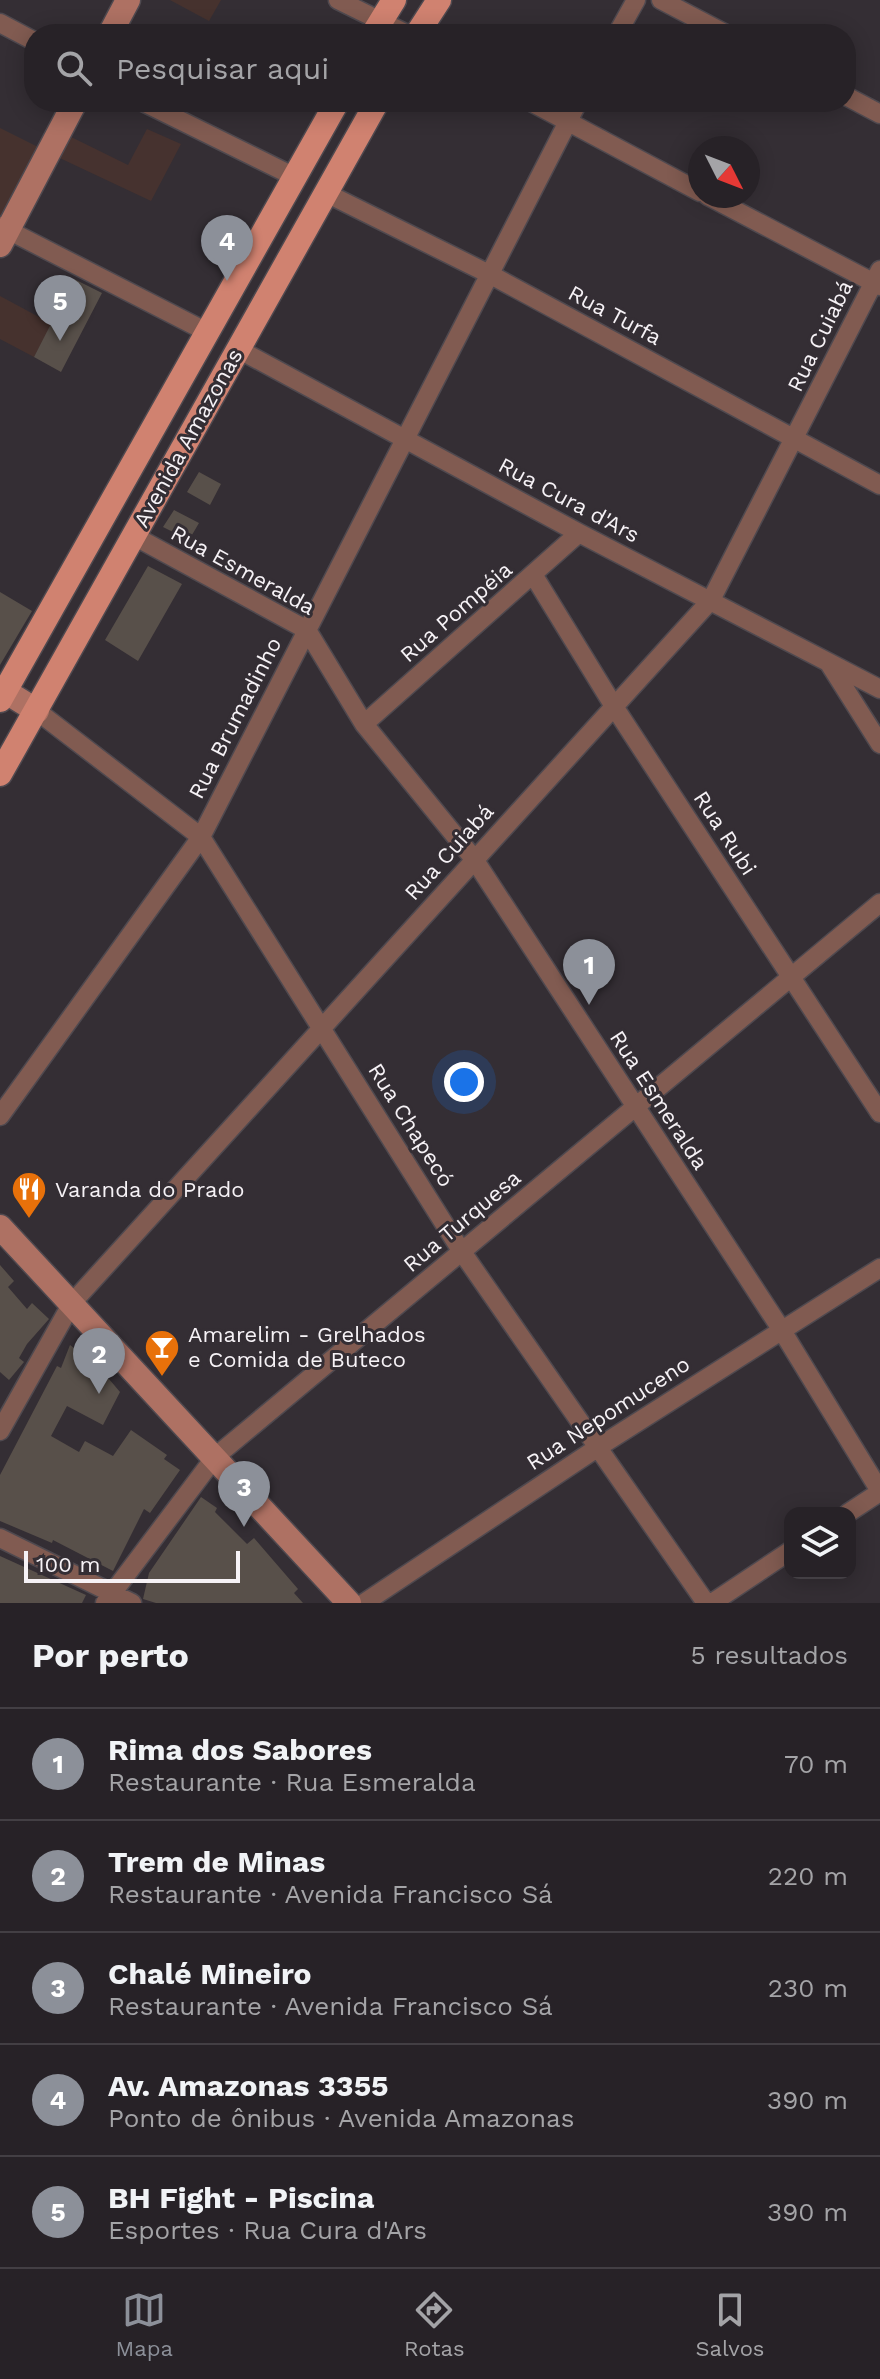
<!DOCTYPE html>
<html lang="pt">
<meta charset="utf-8">
<style>
body{margin:0;font-family:"Work Sans",sans-serif;background:#2f2a2f;color:#f1f3f6}
.controls{position:absolute;right:24px;bottom:24px;display:grid;overflow:hidden;border-radius:16px;box-shadow:0 4px 20px #0003}
.controls button{width:72px;height:72px;display:grid;place-items:center;padding:0;border:0;border-bottom:2px solid #433f44;background:#272227;color:#f1f3f6;font:40px sans-serif}
.compass{position:absolute;left:688px;top:136px;width:72px;height:72px;border-radius:50%;background:#272227;box-shadow:0 4px 20px #0003;rotate:132deg}
.scale{position:absolute;left:24px;bottom:20px;width:216px;box-sizing:border-box;padding-left:8px;border:4px solid #f6f2f6;border-top:0;font-size:22px;line-height:28px;white-space:nowrap;color:#f6f2f6;-webkit-text-stroke:6px #342e34;paint-order:stroke}
.you{position:absolute;left:464px;top:1082px;width:28px;height:28px;margin:-20px;border:6px solid #fff;border-radius:50%;background:#1a73e8;box-shadow:0 0 0 12px #1a73e833}
.badge{display:grid;place-items:center;width:52px;height:52px;border-radius:50%;background:#8c9099;color:#fff;font-size:26px;font-weight:700}
.pin{position:absolute;translate:-50% -66px;filter:drop-shadow(0 2px 4px #0008)}
.pin::after{content:'';position:absolute;top:42px;width:28px;height:24px;background:inherit;clip-path:polygon(0 0,100% 0,50% 100%)}
.list{margin:0;padding:0;list-style:none}
h2{display:flex;justify-content:space-between;align-items:center;height:104px;margin:0;padding:0 32px;font-size:34px}
h2 small{font-size:26px;font-weight:400;color:#a4a4a7}
.list li{display:grid;grid-template-columns:52px 1fr auto;gap:24px;align-items:center;box-sizing:border-box;height:112px;padding:0 32px;border-top:2px solid #433f44}
.list b{display:block;font-size:30px;white-space:nowrap}
.list p{margin:0;font-size:26px;white-space:nowrap;color:#a4a4a7}
.list em{font-size:26px;font-style:normal;color:#a4a4a7}
.icon{flex:none;width:44px;height:44px;fill:none;stroke:currentColor;stroke-width:2;stroke-linecap:round;stroke-linejoin:round}
.map{position:relative;flex:none;width:880px;height:1603px;overflow:hidden}
.search{position:absolute;background:#272227;box-shadow:0 4px 20px #0003;left:24px;right:24px;top:24px;height:88px;display:flex;align-items:center;gap:20px;box-sizing:border-box;padding:0 28px;border-radius:32px;color:#a4a4a7;font-size:30px}
.sheet{height:664px;background:#272227}
nav{display:flex;justify-content:space-around;align-items:center;box-sizing:border-box;height:112px;border-top:2px solid #433f44;background:#272227;font-size:22px;color:#a4a4a7}
nav a{display:grid;justify-items:center;gap:4px}
nav .on{color:#8c9099}
.map>svg:first-child{display:block}
.commercial{fill:#46322e}
.industrial{fill:#46322f}
.building{fill:#58504a}
.lines{fill:none;stroke-linecap:round;stroke-linejoin:round}
.street-casing{stroke:#4f494f;stroke-width:21}
.secondary-casing{stroke:#4f494f;stroke-width:27}
.primary-casing{stroke:#4f494f;stroke-width:27}
.street{stroke:#815b51;stroke-width:18}
.secondary{stroke:#ae7163;stroke-width:24}
.primary{stroke:#d08270;stroke-width:24}
.labels{text-anchor:middle;dominant-baseline:central;stroke-width:6;stroke-linejoin:round;paint-order:stroke}
.street-label{font-size:22px;fill:#f6f2f6;stroke:#342e34}
.poi-label{font-size:22px;fill:#f6f2f6;stroke:#342e34;text-anchor:start}
</style>
<div class="map">
<svg width="880" height="1603" viewBox="0 0 880 1603">
<rect width="100%" height="100%" fill="#342e34"/>
<!-- commercial -->
<path class="commercial" d="M170 0H221L209 21Z
M0 128 48 152 12 222 0 216Z
M0 296 52 324 34 357 0 339Z"/>
<!-- industrial -->
<path class="industrial" d="M147 129 181 144 151 201 49 153 61 132 128 165Z"/>
<!-- building -->
<path class="building" d="M74 279 102 293 61 372 34 357Z
M199 472 221 484 210 505 187 492Z
M174 510 199 523 189 540 163 527Z
M148 566 182 584 138 661 105 640Z
M0 592 32 611 0 665Z
M0 1265 14 1281 8 1287 27 1309 32 1303 49 1319 27 1344 19 1358 24 1362 9 1380 0 1372Z
M70 1345 98 1366 120 1392 103 1425 67 1406 51 1436 79 1452 85 1441 113 1456 131 1430 167 1455 164 1459 180 1470 150 1513 144 1509 113 1571 53 1540 52 1543 0 1521V1475L57 1366 61 1368Z
M201 1497 217 1508 215 1512 247 1544 254 1538 298 1589 294 1593 303 1603H156L143 1599 149 1573Z
M0 1556 86 1595 82 1603H0Z"/>
<g class="lines">
<!-- street casing -->
<g class="street-casing">
<path id="street" d="M338 0 407 34
M661 0 726 34
M0 23 34 41
M617 34 636 0
M846 96 880 114
M143 102 297 178
M531 102 700 192
M324 192 491 275 880 485
M708 196 880 286
M0 226 209 333
M238 349 579 533 880 689
M134 536 307 630 364 724 474 859 781 1329 880 1491
M534 576 615 708 880 1113
M830 665 880 744
M37 711 201 837 462 1252 706 1603
M364 724 579 533
M0 1116 201 837 578 102
M0 1431 72 1303 711 600 880 270
M848 1513 880 1492
M0 1538 132 1603
M105 1603 215 1457 880 903
M364 1603 600 1446 880 1268
M712 1603 790 1551"/>
</g>
<!-- secondary casing -->
<g class="secondary-casing">
<path id="secondary" d="M110 34 128 0
M0 245 75 102
M0 688 37 711
M0 1227 349 1603"/>
</g>
<!-- primary casing -->
<g class="primary-casing">
<path id="primary" d="M373 34 394 0
M417 34 439 0
M0 700 337 102
M0 774 377 102"/>
</g>
<!-- street -->
<use href="#street" class="street"/>
<!-- secondary -->
<use href="#secondary" class="secondary"/>
<!-- primary -->
<use href="#primary" class="primary"/>
</g>
<!-- icons -->
<defs>
<g id="restaurant-pin" transform="scale(1.8)"><path d="M0 17L-7.5 6A9.5 9.5 0 1 1 7.5 6Z" fill="#e8710a" stroke="#342e34"/><path d="M-5-6h1v4h1v-4h1v4h1v-4h1v5L-1.5 .5V6h-2V.5L-5-1ZM5-6V6H3V1.5H1.5Q1.5-4 5-6Z" fill="#fff"/></g>
<g id="bar-pin" transform="scale(1.8)"><path d="M0 17L-7.5 6A9.5 9.5 0 1 1 7.5 6Z" fill="#e8710a" stroke="#342e34"/><path d="M-6-5H6L.8 .8V4.5H3.5V6h-7V4.5H-.8V.8Z" fill="#fff"/></g>
</defs>
<g fill-rule="evenodd">
<use href="#restaurant-pin" x="29" y="1189"/>
<use href="#bar-pin" x="162" y="1347"/>
</g>
<g class="labels">
<!-- street labels -->
<g class="street-label">
<text transform="translate(615 315) rotate(28)">Rua Turfa</text>
<text transform="translate(820 336) rotate(-64)">Rua Cuiabá</text>
<text transform="translate(188 438) rotate(-61)">Avenida Amazonas</text>
<text transform="translate(569 500) rotate(28)">Rua Cura d'Ars</text>
<text transform="translate(243 570) rotate(29)">Rua Esmeralda</text>
<text transform="translate(456 612) rotate(-41)">Rua Pompéia</text>
<text transform="translate(235 718) rotate(-63)">Rua Brumadinho</text>
<text transform="translate(725 833) rotate(57)">Rua Rubi</text>
<text transform="translate(449 852) rotate(-48)">Rua Cuiabá</text>
<text transform="translate(659 1100) rotate(57)">Rua Esmeralda</text>
<text transform="translate(411 1125) rotate(58)">Rua Chapecó</text>
<text transform="translate(462 1221) rotate(-40)">Rua Turquesa</text>
<text transform="translate(608 1413) rotate(-33)">Rua Nepomuceno</text>
</g>
<!-- poi labels -->
<g class="poi-label">
<text x="55" y="1189">Varanda do Prado</text>
<text x="188" y="1334">Amarelim - Grelhados<tspan x="188" dy="25">e Comida de Buteco</tspan></text>
</g>
</g>
</svg>
<div class="controls">
<button><svg class="icon" aria-label="layers" viewBox="0 0 24 24"><path d="M12 4l9 5-9 5-9-5zM3 14l9 5 9-5"/></svg></button>
</div>
<svg class="compass" viewBox="-18 -18 36 36"><path d="M0-13l5 13h-10z" fill="#e53935"/><path d="M0 13l5-13h-10z" fill="#a4a4a7"/></svg>
<div class="scale">100 m</div>
<div class="you"></div>
<div class="pin badge" style="left:589px;top:1005px">1</div>
<div class="pin badge" style="left:99px;top:1394px">2</div>
<div class="pin badge" style="left:244px;top:1527px">3</div>
<div class="pin badge" style="left:227px;top:281px">4</div>
<div class="pin badge" style="left:60px;top:341px">5</div>
<div class="search"><svg class="icon" aria-label="search" viewBox="0 0 24 24"><circle cx="10" cy="10" r="6"/><path d="M15 15l6 6"/></svg>Pesquisar aqui</div>
</div>
<section class="sheet">
<h2>Por perto<small>5 resultados</small></h2>
<ul class="list">
<li><span class="badge">1</span><div><b>Rima dos Sabores</b><p>Restaurante · Rua Esmeralda</p></div><em>70 m</em></li>
<li><span class="badge">2</span><div><b>Trem de Minas</b><p>Restaurante · Avenida Francisco Sá</p></div><em>220 m</em></li>
<li><span class="badge">3</span><div><b>Chalé Mineiro</b><p>Restaurante · Avenida Francisco Sá</p></div><em>230 m</em></li>
<li><span class="badge">4</span><div><b>Av. Amazonas 3355</b><p>Ponto de ônibus · Avenida Amazonas</p></div><em>390 m</em></li>
<li><span class="badge">5</span><div><b>BH Fight - Piscina</b><p>Esportes · Rua Cura d'Ars</p></div><em>390 m</em></li>
</ul>
</section>
<nav>
<a class="on"><svg class="icon" aria-label="map" viewBox="0 0 24 24"><path d="M3 6l6-2 6 2 6-2v14l-6 2-6-2-6 2zM9 4v14M15 6v14"/></svg>Mapa</a>
<a><svg class="icon" aria-label="directions" viewBox="0 0 24 24"><path d="M12 3l9 9-9 9-9-9zM9 14v-3h6M13 9l2 2-2 2"/></svg>Rotas</a>
<a><svg class="icon" aria-label="saved" viewBox="0 0 24 24"><path d="M7 4h10v16l-5-4-5 4z"/></svg>Salvos</a>
</nav>
